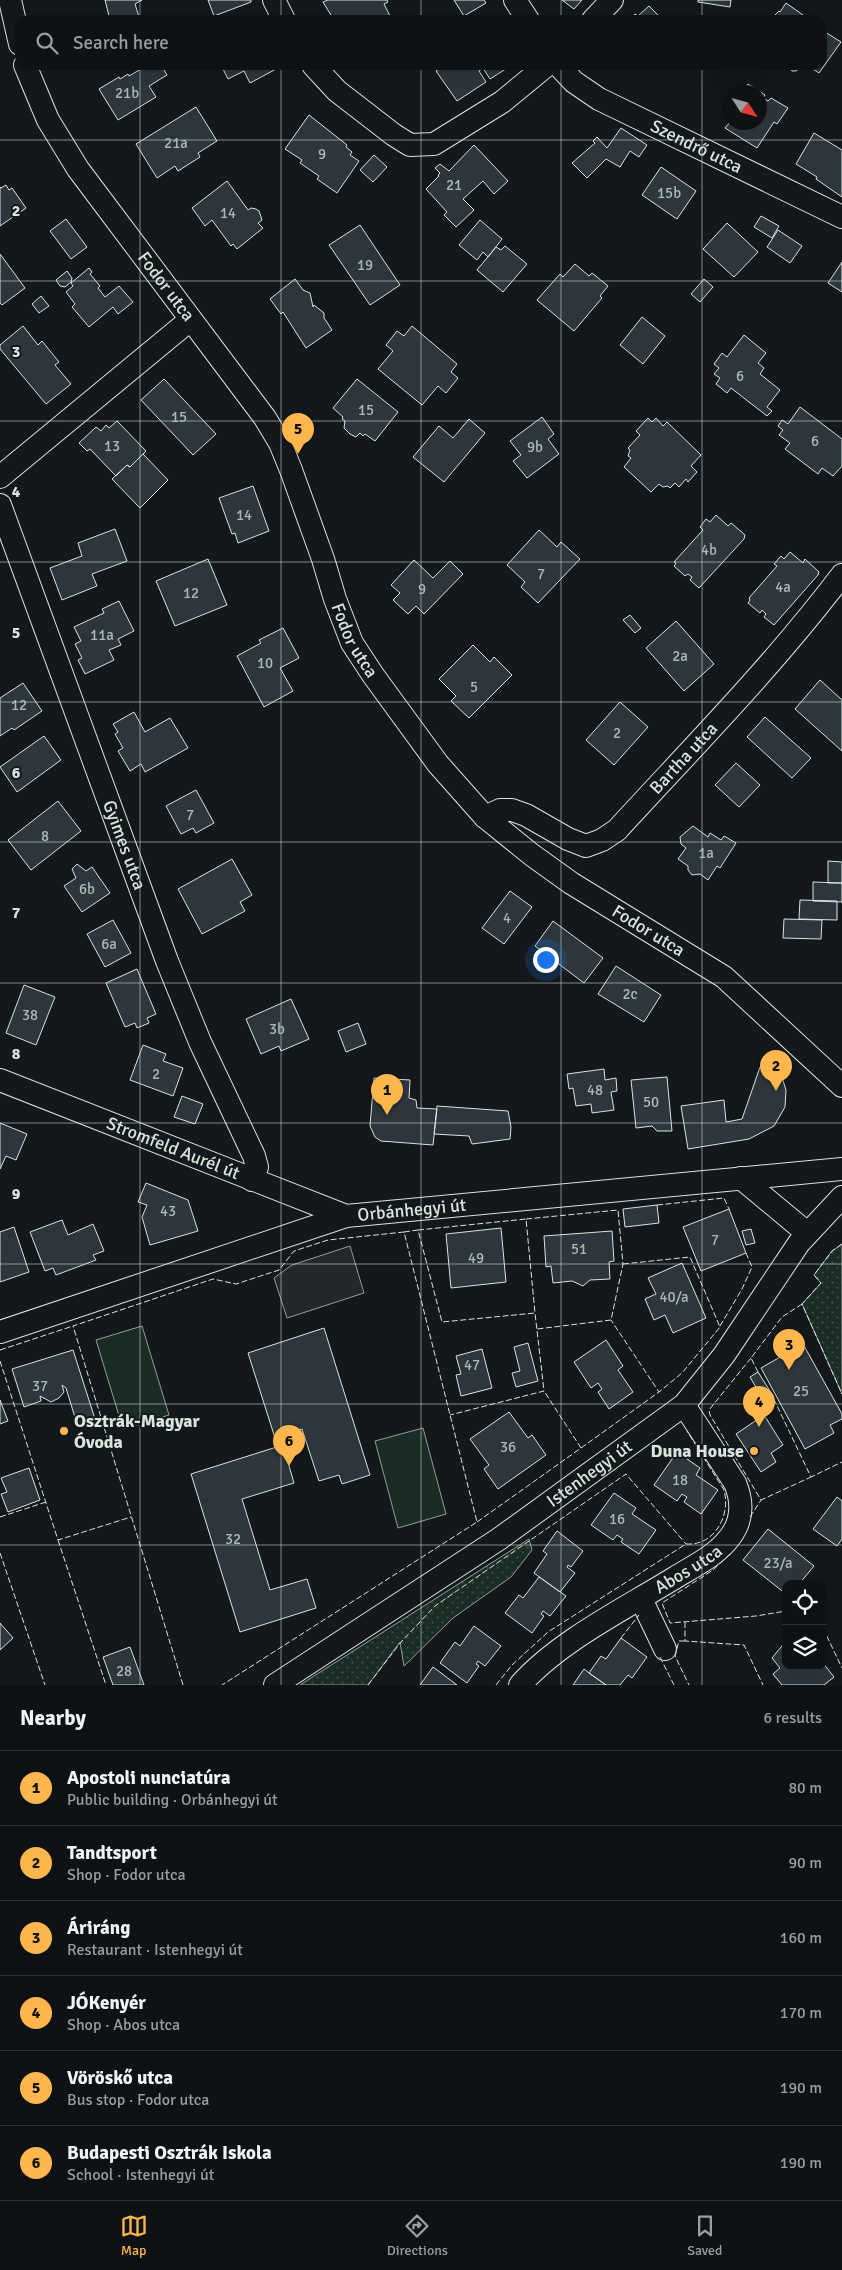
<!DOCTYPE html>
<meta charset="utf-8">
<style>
body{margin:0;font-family:Signika,sans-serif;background:#1d2022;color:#f1f3f6}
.controls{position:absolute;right:15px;bottom:15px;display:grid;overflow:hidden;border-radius:10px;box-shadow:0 5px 20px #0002}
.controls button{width:45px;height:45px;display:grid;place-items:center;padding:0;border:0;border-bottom:1px solid #2f3234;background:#0f1215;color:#f1f3f6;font:25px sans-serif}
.compass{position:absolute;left:722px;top:85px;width:45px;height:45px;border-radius:50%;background:#0f1215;box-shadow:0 5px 20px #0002;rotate:126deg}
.you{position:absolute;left:545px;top:959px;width:18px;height:18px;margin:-12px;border:4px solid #fff;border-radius:50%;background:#1a73e8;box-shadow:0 0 0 8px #1a73e833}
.badge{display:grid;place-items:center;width:32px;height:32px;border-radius:50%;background:#ffb74d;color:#111;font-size:16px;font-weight:700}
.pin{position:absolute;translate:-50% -41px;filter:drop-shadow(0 1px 2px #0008)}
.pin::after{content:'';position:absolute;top:26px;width:18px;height:15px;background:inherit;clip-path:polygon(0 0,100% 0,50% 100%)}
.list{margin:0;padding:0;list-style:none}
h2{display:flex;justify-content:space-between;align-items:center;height:65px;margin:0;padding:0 20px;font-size:21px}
h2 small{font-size:16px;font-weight:400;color:#9b9ea0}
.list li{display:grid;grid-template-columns:32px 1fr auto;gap:15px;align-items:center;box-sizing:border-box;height:75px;padding:0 20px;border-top:1px solid #2f3234}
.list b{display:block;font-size:19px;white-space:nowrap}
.list p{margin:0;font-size:16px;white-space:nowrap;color:#9b9ea0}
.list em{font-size:16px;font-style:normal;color:#9b9ea0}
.icon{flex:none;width:28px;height:28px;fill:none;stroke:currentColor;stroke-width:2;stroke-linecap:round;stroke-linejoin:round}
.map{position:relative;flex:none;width:842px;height:1685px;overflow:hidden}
.search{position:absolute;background:#0f1215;box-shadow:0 5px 20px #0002;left:15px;right:15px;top:15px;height:55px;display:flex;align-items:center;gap:12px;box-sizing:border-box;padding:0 18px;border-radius:15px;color:#9b9ea0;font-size:19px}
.sheet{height:515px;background:#0f1215}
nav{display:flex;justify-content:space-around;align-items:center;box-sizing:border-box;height:70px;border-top:1px solid #2f3234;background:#0f1215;font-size:14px;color:#9b9ea0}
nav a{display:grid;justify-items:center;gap:2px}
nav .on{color:#ffb74d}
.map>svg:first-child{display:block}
.grass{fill:url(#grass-dots);stroke:#939e99}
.pitch{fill:#1a2d24;stroke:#939e99}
.parking{fill:#24282b;stroke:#939e99}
.building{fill:#2c363c;stroke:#d8e6dc}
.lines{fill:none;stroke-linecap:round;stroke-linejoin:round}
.minor-casing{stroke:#d8e6dc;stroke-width:24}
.minor{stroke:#14181c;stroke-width:22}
.fence{stroke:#d8e6dc;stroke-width:1;stroke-dasharray:6 2.5;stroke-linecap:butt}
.grid{fill:none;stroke:#d8e6dc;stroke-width:1;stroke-opacity:0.55}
.poi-dot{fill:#ffb74d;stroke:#14181c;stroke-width:2}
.labels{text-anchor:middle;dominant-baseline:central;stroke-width:4;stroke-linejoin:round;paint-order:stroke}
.number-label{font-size:15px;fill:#adbab4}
.street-label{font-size:18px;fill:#d8e6dc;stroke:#14181c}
.poi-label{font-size:18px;font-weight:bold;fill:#d8e6dc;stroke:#14181c;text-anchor:start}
.grid-label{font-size:16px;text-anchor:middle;font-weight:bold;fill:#d8e6dc;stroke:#14181c;stroke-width:4;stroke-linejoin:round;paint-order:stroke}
</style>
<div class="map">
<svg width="842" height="1685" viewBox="0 0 842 1685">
<defs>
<pattern id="grass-dots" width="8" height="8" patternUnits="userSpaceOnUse" patternTransform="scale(1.25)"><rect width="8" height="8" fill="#1a2d24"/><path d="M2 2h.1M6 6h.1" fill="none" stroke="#3b4b43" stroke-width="1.8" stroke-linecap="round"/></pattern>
</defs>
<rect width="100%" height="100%" fill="#14181c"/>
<!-- grass -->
<path class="grass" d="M842 1244V1394L802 1304 821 1283 814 1275 832 1251Z
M529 1539 532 1550 511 1577 453 1618 404 1666 400 1642 368 1685H300Z"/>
<!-- pitch -->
<path class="pitch" d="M142 1326 169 1415 123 1429 96 1340Z
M423 1428 446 1514 398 1528 375 1441Z"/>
<!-- parking -->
<path class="parking" d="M350 1246 364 1293 287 1318 274 1278 292 1265Z"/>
<!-- building -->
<path class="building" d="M105 0H142L135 4 140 20H110Z
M208 0H251V2L214 16Z
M328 0H387L388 2 384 4 392 20H334L323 2Z
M454 0H484L486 3 464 16Z
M562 0H582L574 9Z
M698 0H731L730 7 698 2Z
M786 3 803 15 802 17 807 20H770L779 11 780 12Z
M649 6 663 20H630L635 14 638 16Z
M822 30 841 42 819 73 807 65H822Z
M148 65H161L167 75 149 86 156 97 118 120 99 89 119 77 120 79 128 74 129 76Z
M221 65H276L278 68 250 83 244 71 228 79Z
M445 65H512L490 79 483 68 479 71 486 82 457 101 436 71Z
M788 65H804L796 71H792Z
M748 84 765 95 763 98 768 101 771 98 788 108 777 124 774 122 757 148 725 128 730 122H760V92H743Z
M196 107 217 141 198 153 200 157 178 171 175 166 157 178 136 144Z
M309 115 347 145 346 147 352 152 350 155 359 161 337 193 317 179 319 176 300 163 302 160 285 149Z
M621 128 647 145 639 157 630 151 620 167 606 159 587 178 572 163 595 143 593 141 597 137 607 148Z
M814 133 842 150V197L816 179 817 177 796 164Z
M474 145 508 181 494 194 483 181 463 199 474 210 456 227 444 215 447 212 426 189 439 176 438 175 440 173 435 168 440 164 449 171Z
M374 155 387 167 373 182 360 170Z
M661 167 696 191 677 219 642 195Z
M227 181 248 210 251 208 256 209 259 211 262 220 258 223 263 228 237 249 233 244 231 246 212 220 205 226 192 208Z
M6 185 9 190 12 188 26 208 0 226V187L1 188Z
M761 216 779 226 772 238 754 227Z
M66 219 87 247 71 259 50 231Z
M480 220 502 239 488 257 483 252 477 260 459 245Z
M727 223 758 252 734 277 703 249Z
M360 225 400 285 370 305 329 245Z
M778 230 802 246 790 263 767 247Z
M505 246 527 264 503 292 477 270 496 247 501 250Z
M0 254 25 288 2 305 0 303Z
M842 262V292L828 283Z
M575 264 589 276 592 273 608 286 600 296 602 298 574 331 537 300 560 274 563 277Z
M89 268 92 272 90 274 100 286 98 288 105 297 119 286 133 302 118 314 113 307 89 327 72 307 75 304 66 292 73 286 71 283Z
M67 271 72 278 71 282 65 287 60 286 56 280Z
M295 279 303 290 310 293 313 307 314 305 324 313V318L332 330 306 348 283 312 281 314 270 299Z
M704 279 713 287 700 302 691 294Z
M41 296 49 306 39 313 32 304Z
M642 317 665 336 643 364 620 345Z
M23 326 38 345 42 341 59 362 55 365 71 384 46 404 0 349V345Z
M412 326 457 364 451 372 458 378 446 393 438 386 422 405 378 369 393 351 386 345 397 331 404 336Z
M744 335 766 353 758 363 764 368 760 374 780 390 767 407 772 411 767 416 731 388 727 393 716 384 720 378 714 374 719 368 714 364 722 353 727 357Z
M164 379 216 434 193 455 141 400Z
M357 379 398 412 375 441 365 434 363 436 360 433 356 437 350 434 344 428 345 421 342 419 343 417 333 408Z
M800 407 842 439V466L833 476 822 468 818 474 785 449 790 443 779 435 783 430 778 426 782 420 788 424Z
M542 417 554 434 548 439 559 454 527 478 513 461 521 455 510 441Z
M648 418 652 422 656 418 663 426 667 422 701 455 691 466 697 472 688 482 686 479 679 487 675 483 670 488 668 486 663 487 659 484 651 492 624 467 631 458 628 456 630 450 628 448 640 435 636 431Z
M469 419 485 433 444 482 413 457 439 426 453 438Z
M117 421 146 451 130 467 127 465 116 476 90 449 87 451 79 443 96 427 101 431 106 425 109 428Z
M143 454 168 480 140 508 112 479 127 465 130 467Z
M253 486 269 531 238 543 235 533 232 534 219 498Z
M716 515 728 526 731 523 745 535 744 539 699 588 690 580 692 577 688 574 685 576 674 566 676 563 674 562 703 530 700 527 706 519 710 522Z
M115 529 127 561 92 574 97 586 62 600 50 568 82 556 78 543Z
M539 530 557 547 561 542 580 559 538 603 521 587 525 582 507 565Z
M790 552 803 563 805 559 819 572 818 575 774 625 764 617 766 614 762 610 760 613 748 603 750 600 749 598 777 566 774 564 781 556 784 559Z
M208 559 227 605 175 626 156 581Z
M414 560 433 578 450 561 463 574 424 614 416 606 408 614 393 600 400 593 391 585Z
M119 601 134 631 118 639 121 645 109 650 114 660 85 674 78 660 82 658 75 644 81 641 74 627 104 613 102 609Z
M630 615 641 628 635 633 623 620Z
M676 621 714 664 684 691 646 648Z
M283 628 299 658 280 668 293 691 264 707 237 656 261 643 259 640Z
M473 645 490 662 494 657 512 675 469 718 451 701 456 696 439 679Z
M820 680 842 700V751L795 709Z
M23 683 42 711 14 730 12 728 0 736V698Z
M620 702 648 727 614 765 586 740Z
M134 712 145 732 170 718 188 748 145 772 141 764 130 771 118 751 123 748 115 734 118 732 113 724Z
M765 717 811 758 792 778 747 737Z
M44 736 61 760 17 792 0 767Z
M736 763 760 785 739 807 715 785Z
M196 790 214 823 196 833 193 828 181 834 166 806Z
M58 801 81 831 31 870 8 840Z
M693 826 708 837 710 833 721 840 724 836 736 843 720 868 717 866 708 880 700 874 692 875 688 870V866L678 859 686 848 681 844 680 837Z
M232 859 252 895 240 902 245 911 202 934 178 889Z
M828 861 842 862V883H828Z
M77 864 86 871 92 867 110 893 82 912 64 886 76 878 72 869Z
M813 882 842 883V902L813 901Z
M510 891 532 907 504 944 482 928Z
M800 900 837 901V920L799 919Z
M784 919 822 920 821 939 783 938Z
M113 920 131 953 105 967 87 934Z
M553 921 603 958 584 983 535 946Z
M616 966 661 995 644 1022 598 994Z
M137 969 156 1014 147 1018 149 1023 137 1028 135 1023 125 1027 106 983Z
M24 985 55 997 36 1045 6 1033Z
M291 999 309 1039 281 1051 279 1046 261 1054 246 1019Z
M358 1023 366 1044 346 1052 338 1031Z
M143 1045 166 1054 163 1061 183 1068 173 1096 130 1080Z
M768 1061 774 1064 781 1074 786 1090 785 1107 774 1126 749 1139 688 1149 681 1106 724 1100 726 1122 742 1119 760 1067Z
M604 1069 605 1080 616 1078 617 1091 611 1092 614 1110 592 1113 591 1104 576 1106 573 1088 569 1089 567 1074Z
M667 1077 672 1131H657L652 1126 636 1128 631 1080Z
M374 1078 410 1080 409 1098 416 1100 417 1108 437 1109 433 1145 381 1141 375 1137 370 1126Z
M182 1096 203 1104 195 1124 174 1117Z
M437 1106 508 1111 511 1127 510 1139 472 1144 469 1136 434 1134Z
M0 1123 27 1134 16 1160 6 1156 0 1169Z
M146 1183 188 1200 198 1231 150 1245 142 1217 147 1205 138 1202Z
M657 1205 659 1223 625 1227 623 1209Z
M729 1209 746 1253 701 1271 683 1227Z
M62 1220 68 1235 93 1224 104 1251 93 1255 96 1260 56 1275 53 1268 45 1271 30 1232Z
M14 1227 29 1272 0 1282V1232Z
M501 1228 506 1282 451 1288 446 1234Z
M751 1229 755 1243 746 1245 742 1231Z
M612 1231 614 1261 609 1262 610 1279 590 1280 583 1286 572 1281 553 1283 551 1266 546 1267 544 1236Z
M682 1263 706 1318 673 1333 665 1315 654 1320 645 1299 656 1294 648 1278Z
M324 1328 370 1475 342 1484 339 1475 319 1481 302 1429 275 1438 248 1353Z
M606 1340 623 1366 618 1370 633 1392 609 1409 598 1392 602 1389 598 1383 591 1388 574 1362Z
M528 1343 538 1381 516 1387 512 1373 520 1371 514 1347Z
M803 1344 842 1414V1419L830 1425 834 1433 805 1449 761 1368Z
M482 1349 492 1388 461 1396 456 1375 461 1374 456 1356Z
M73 1350 95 1419 77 1424 66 1388 62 1385 64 1392 59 1398 51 1402 40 1396 41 1401 24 1407 12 1369Z
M758 1372 770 1391 761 1396 750 1377Z
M0 1400 8 1421 0 1424Z
M509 1412 528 1438 532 1435 546 1455 498 1489 484 1469 489 1465 470 1439Z
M764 1415 783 1445 771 1453 776 1462 761 1472 736 1434Z
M283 1445 294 1483 242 1499 270 1590 307 1579 316 1608 240 1632 191 1474Z
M677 1452 700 1468 696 1475 718 1490 701 1514 684 1502 687 1497 682 1494 677 1501 654 1485Z
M29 1468 40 1500 8 1512 1 1494 7 1492 1 1478Z
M614 1493 636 1508 632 1514 656 1530 639 1554 621 1542 623 1539 617 1535 613 1540 591 1525Z
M837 1497 842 1501V1539L837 1546 813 1529Z
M768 1529 814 1566 799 1584H786V1594L743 1560Z
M557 1531 583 1551 571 1567 568 1565 567 1567 575 1573 560 1592 534 1573 547 1554 543 1551Z
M539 1577 566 1596 550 1616 543 1611 541 1614 544 1616 532 1633 505 1613 519 1595 523 1598Z
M0 1623 13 1638 0 1650Z
M474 1626 501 1646 485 1666 478 1661 476 1664 479 1666 467 1683 440 1663 455 1642 460 1646Z
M621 1638 647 1657 632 1678 628 1675 620 1685H606L589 1673 601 1656 606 1659Z
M786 1641V1666H823V1663L834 1677 824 1685H782L773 1674 780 1668 772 1658Z
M130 1647 144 1685H113L103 1657Z
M433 1667 457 1685H420Z
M584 1669 589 1673 606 1685H573Z"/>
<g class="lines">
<!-- minor casing -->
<g class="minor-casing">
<g id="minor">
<path d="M10 0 20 44"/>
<path d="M274 0 284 20"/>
<path d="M515 0 528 20"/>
<path d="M593 20 612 0"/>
<path id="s1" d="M25 65 48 120 78 169 265 418 280 443 291 470 323 559 335 599 352 643 373 675 438 764 485 817 532 855 571 883 724 977 842 1086"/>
<path d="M313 65 337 91 394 135 410 145 434 144 502 102 547 65"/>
<path id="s2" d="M558 65 574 82 599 99 842 217"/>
<path d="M0 477 190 320"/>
<path id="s3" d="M0 505 167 961 200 1042 254 1156 257 1167 252 1180"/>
<path id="s4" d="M485 817 500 810H512L526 815 568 839 586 846 602 840 617 830C694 746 773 666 842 575"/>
<path id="s5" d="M0 1080 346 1216"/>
<path d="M741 1178 807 1233"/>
<path id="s6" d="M0 1332 346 1216 842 1169"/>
<path d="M641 1599 665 1649"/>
<path id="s7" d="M275 1685 499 1539 684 1405 724 1355 799 1243 842 1197"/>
<path id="s8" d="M520 1685C559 1641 626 1608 676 1577 694 1566 717 1555 730 1537 743 1520 743 1502 735 1483L684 1405"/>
</g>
</g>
<!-- minor -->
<use href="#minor" class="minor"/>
<!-- fence -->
<path class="fence" d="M657 1205 724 1198 729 1209
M526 1219 618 1210 623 1264 611 1320 537 1329
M418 1230 526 1219 535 1313
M404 1232 418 1230 442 1322 535 1313 544 1391 450 1415
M842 1244 832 1251 814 1275 821 1283 802 1304 842 1394
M623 1264 690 1257 720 1327 682 1373 659 1392
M720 1326 742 1289 752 1267 746 1253
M0 1350 73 1326
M751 1358 709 1410 710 1415 761 1500 811 1477
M0 1361 58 1540 131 1517
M758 1372 751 1358 782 1317 802 1304
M770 1391 811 1477 842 1462
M581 1448 659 1392 611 1320
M0 1517 46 1502
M750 1517 761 1500
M477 1522 581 1448 544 1391
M58 1540 106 1685
M0 1553 45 1685
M730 1554 713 1570 662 1603 670 1623 756 1616 786 1611
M685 1622V1641L744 1645 763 1685
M823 1628 842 1668
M621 1638 639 1615
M685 1641H679L675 1656 689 1685
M660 1657 674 1685
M183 1685 73 1326 213 1279 236 1284 279 1270 294 1251 328 1240 404 1232 477 1522 222 1685
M368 1685 401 1642 435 1606 626 1474 686 1544
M496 1685 512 1665 548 1632 686 1544C715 1546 731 1515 724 1490L687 1431"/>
</g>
<!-- grid -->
<path class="grid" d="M140 0V20M281 0V20M421 0V20M561 0V20M702 0V20M140 65V1685M281 65V1685M421 65V1685M561 65V1685M702 65V1685M0 140H842M0 281H842M0 421H842M0 562H842M0 702H842M0 842H842M0 983H842M0 1123H842M0 1264H842M0 1404H842M0 1545H842"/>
<!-- markers -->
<g class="poi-dot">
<circle cx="64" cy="1431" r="5"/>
<circle cx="754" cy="1451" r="5"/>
</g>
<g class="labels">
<!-- number labels -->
<g class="number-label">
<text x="127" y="93">21b</text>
<text x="176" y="143">21a</text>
<text x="322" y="154">9</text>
<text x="454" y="185">21</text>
<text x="669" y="193">15b</text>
<text x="228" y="213">14</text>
<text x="365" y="265">19</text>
<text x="740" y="376">6</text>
<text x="366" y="410">15</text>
<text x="179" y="417">15</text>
<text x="815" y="441">6</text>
<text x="112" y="446">13</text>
<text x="535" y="447">9b</text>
<text x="244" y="515">14</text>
<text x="709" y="550">4b</text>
<text x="541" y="574">7</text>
<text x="783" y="587">4a</text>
<text x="422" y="589">9</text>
<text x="191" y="593">12</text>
<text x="102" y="635">11a</text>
<text x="680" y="656">2a</text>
<text x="265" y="663">10</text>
<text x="474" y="687">5</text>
<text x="19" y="705">12</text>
<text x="617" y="733">2</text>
<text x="190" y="815">7</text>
<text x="45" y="836">8</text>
<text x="706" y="853">1a</text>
<text x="87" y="889">6b</text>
<text x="507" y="918">4</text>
<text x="109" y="944">6a</text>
<text x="630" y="994">2c</text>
<text x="30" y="1015">38</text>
<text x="277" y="1029">3b</text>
<text x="156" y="1074">2</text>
<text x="595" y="1090">48</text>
<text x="651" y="1102">50</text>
<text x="168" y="1211">43</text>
<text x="715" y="1240">7</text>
<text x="579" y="1249">51</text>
<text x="476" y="1258">49</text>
<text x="674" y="1297">40/a</text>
<text x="472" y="1365">47</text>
<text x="40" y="1386">37</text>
<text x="801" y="1391">25</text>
<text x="508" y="1447">36</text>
<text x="680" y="1480">18</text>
<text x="617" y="1519">16</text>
<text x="233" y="1539">32</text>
<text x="778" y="1563">23/a</text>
<text x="124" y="1671">28</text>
</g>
<!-- street labels -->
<g class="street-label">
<text stroke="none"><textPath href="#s2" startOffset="162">Szendrő utca</textPath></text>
<text stroke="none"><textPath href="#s1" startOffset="264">Fodor utca</textPath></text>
<text stroke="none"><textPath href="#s1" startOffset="669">Fodor utca</textPath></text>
<text stroke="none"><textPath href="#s4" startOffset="244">Bartha utca</textPath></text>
<text stroke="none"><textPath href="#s3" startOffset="362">Gyimes utca</textPath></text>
<text stroke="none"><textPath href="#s1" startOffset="1089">Fodor utca</textPath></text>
<text stroke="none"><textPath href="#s5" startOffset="186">Stromfeld Aurél út</textPath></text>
<text stroke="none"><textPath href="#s6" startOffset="431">Orbánhegyi út</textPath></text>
<text stroke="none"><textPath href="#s7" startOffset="379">Istenhegyi út</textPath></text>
<text stroke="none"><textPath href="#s8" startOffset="205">Abos utca</textPath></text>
</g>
<!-- poi labels -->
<g class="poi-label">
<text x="74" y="1421">Osztrák-Magyar<tspan x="74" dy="21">Óvoda</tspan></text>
<text x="744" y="1451" text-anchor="end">Duna House</text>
</g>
</g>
<g class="grid-label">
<text x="16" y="216">2</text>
<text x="16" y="357">3</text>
<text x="16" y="497">4</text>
<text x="16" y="638">5</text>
<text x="16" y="778">6</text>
<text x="16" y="918">7</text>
<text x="16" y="1059">8</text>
<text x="16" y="1199">9</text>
</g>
</svg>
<div class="controls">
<button><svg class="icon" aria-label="locate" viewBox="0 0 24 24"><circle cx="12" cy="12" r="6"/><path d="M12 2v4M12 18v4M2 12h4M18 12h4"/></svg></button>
<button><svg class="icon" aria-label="layers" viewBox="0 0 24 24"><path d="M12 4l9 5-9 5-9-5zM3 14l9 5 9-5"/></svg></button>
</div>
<svg class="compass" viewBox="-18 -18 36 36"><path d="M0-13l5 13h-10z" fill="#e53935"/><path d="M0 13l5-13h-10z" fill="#9b9ea0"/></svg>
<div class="you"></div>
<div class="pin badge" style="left:387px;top:1115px">1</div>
<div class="pin badge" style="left:776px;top:1091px">2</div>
<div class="pin badge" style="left:789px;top:1370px">3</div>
<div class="pin badge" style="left:759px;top:1427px">4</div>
<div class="pin badge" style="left:298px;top:454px">5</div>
<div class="pin badge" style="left:289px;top:1466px">6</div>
<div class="search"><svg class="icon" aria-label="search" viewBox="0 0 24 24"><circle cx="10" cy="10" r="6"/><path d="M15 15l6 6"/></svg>Search here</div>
</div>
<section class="sheet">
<h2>Nearby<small>6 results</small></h2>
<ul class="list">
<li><span class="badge">1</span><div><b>Apostoli nunciatúra</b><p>Public building · Orbánhegyi út</p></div><em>80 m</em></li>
<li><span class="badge">2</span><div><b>Tandtsport</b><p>Shop · Fodor utca</p></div><em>90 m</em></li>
<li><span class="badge">3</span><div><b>Áriráng</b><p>Restaurant · Istenhegyi út</p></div><em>160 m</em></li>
<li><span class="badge">4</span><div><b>JÓKenyér</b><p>Shop · Abos utca</p></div><em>170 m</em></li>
<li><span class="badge">5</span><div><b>Vöröskő utca</b><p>Bus stop · Fodor utca</p></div><em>190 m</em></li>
<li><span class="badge">6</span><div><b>Budapesti Osztrák Iskola</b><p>School · Istenhegyi út</p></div><em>190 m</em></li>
</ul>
</section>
<nav>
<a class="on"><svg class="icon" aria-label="map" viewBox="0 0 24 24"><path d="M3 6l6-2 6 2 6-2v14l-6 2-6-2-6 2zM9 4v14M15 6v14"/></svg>Map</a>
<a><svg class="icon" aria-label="directions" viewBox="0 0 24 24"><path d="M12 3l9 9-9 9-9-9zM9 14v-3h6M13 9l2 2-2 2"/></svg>Directions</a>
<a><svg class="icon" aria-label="saved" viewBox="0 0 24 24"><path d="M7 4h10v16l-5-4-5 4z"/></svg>Saved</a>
</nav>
